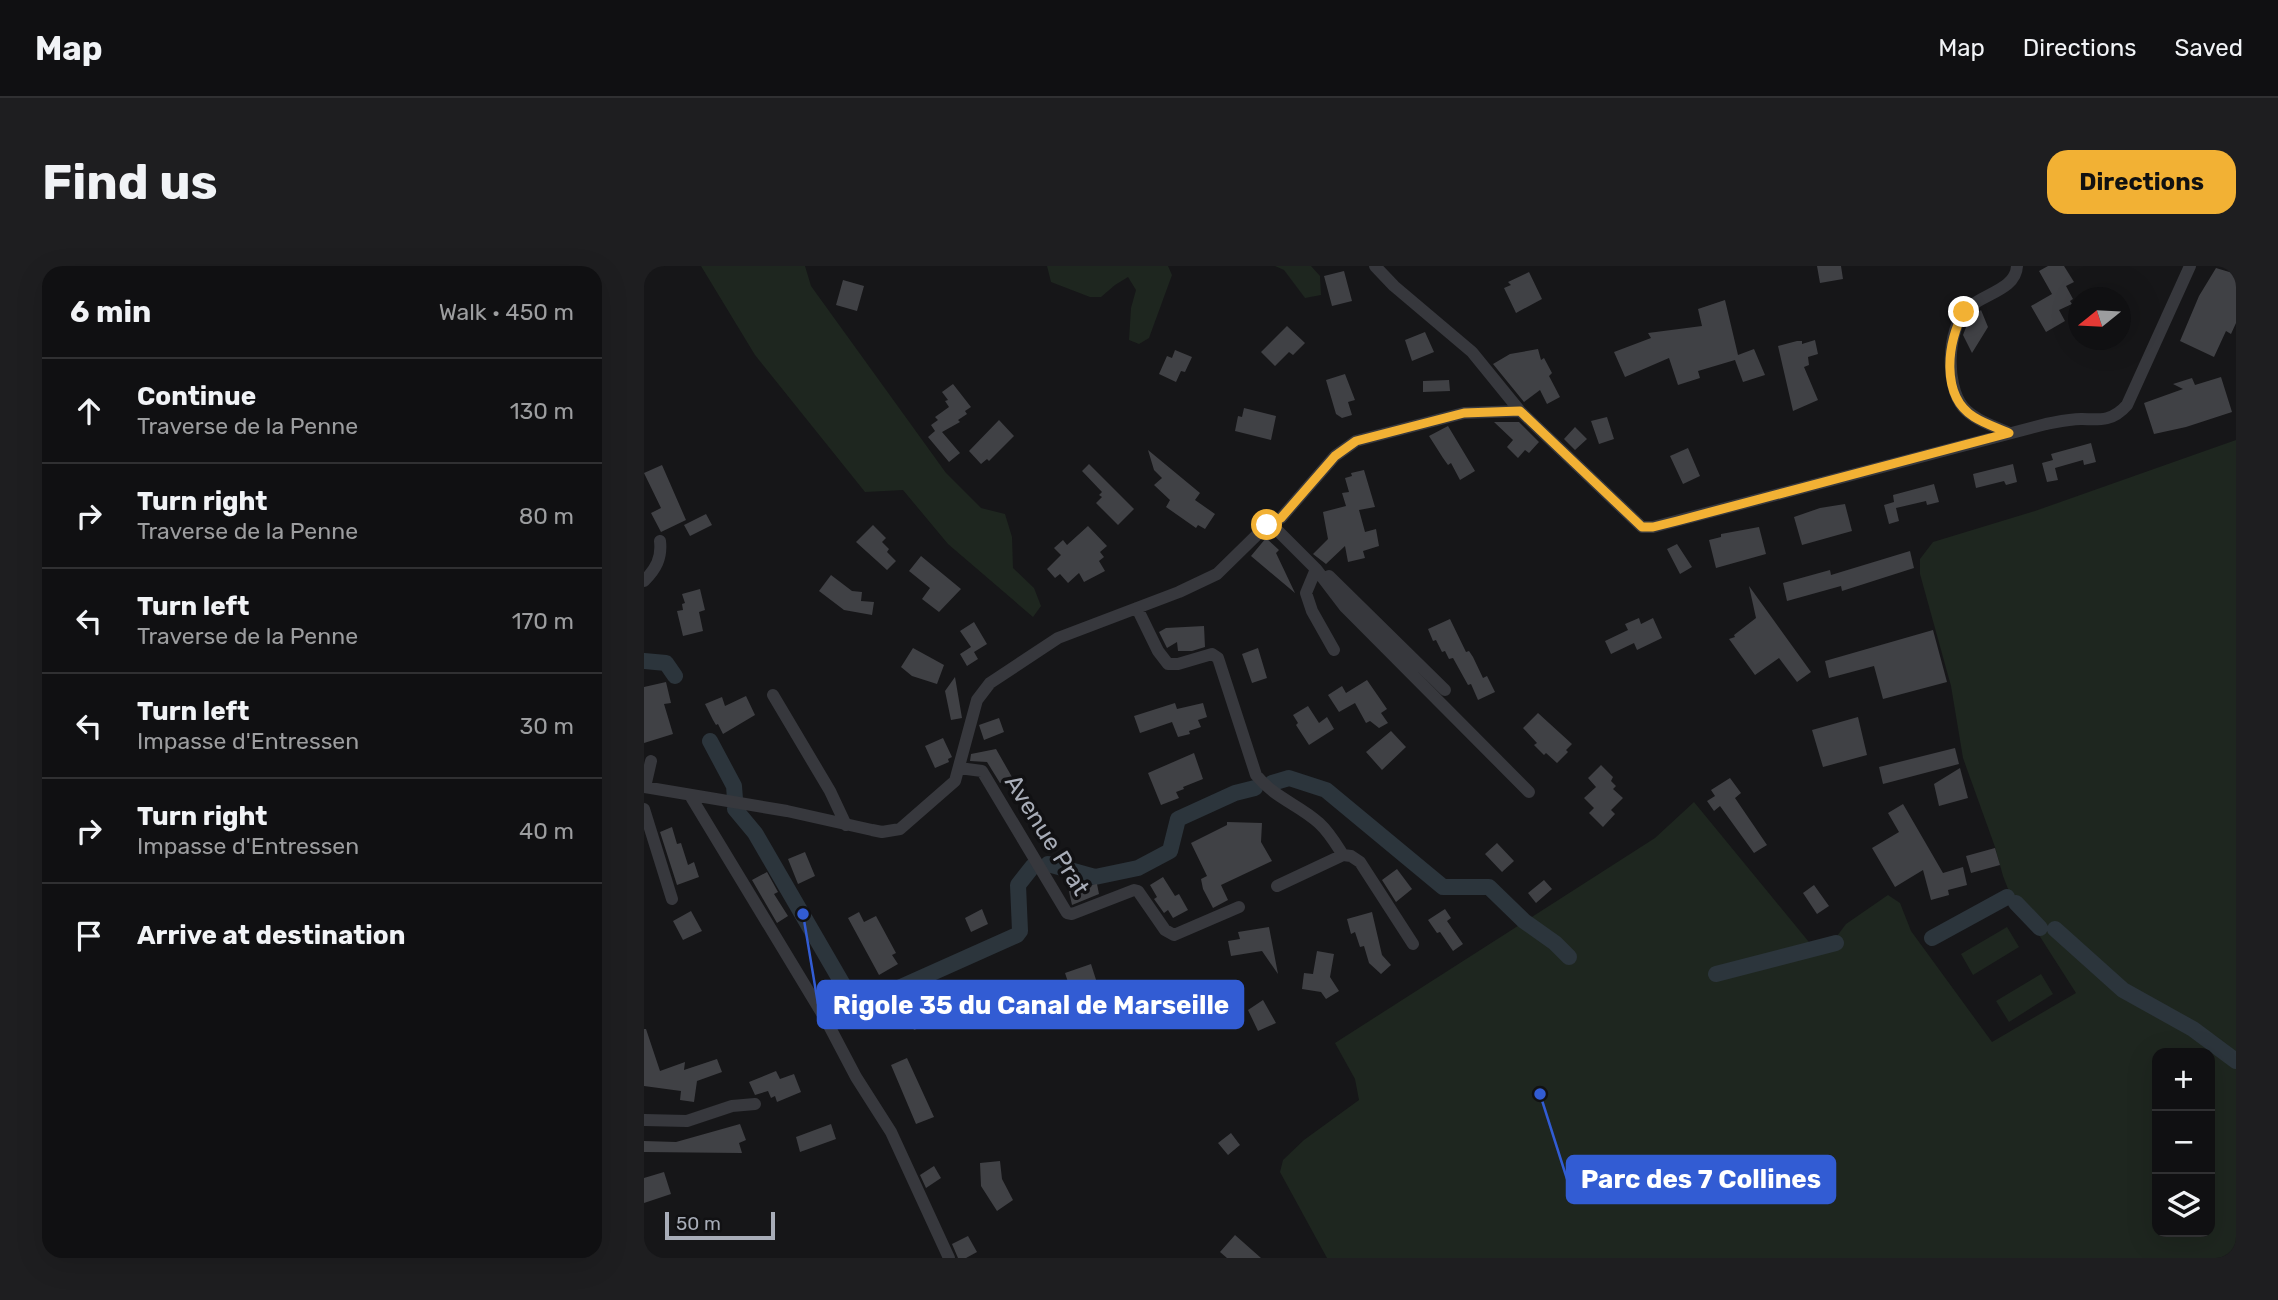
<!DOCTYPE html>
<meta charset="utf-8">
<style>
body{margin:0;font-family:Rubik,sans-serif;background:#1e1e20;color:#f1f3f6}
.controls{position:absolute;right:21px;bottom:21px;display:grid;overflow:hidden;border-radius:14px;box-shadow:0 7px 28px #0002}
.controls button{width:63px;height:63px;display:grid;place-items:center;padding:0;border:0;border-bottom:2px solid #303032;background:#101012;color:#f1f3f6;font:35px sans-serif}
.compass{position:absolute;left:1424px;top:21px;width:63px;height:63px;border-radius:50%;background:#101012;box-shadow:0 7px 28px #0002;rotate:252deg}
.scale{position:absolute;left:21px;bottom:18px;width:110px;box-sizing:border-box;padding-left:7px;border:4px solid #a8adb8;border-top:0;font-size:19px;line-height:24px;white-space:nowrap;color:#a8adb8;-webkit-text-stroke:5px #111113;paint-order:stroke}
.stop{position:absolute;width:21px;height:21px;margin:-16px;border:5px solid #f2b134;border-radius:50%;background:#fff}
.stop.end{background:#f2b134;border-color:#fff;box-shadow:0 2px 7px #0008}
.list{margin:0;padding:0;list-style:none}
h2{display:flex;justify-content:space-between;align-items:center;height:91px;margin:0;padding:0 28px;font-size:30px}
h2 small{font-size:23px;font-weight:400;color:#9c9d9f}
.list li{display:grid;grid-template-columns:46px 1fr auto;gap:21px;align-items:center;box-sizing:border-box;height:105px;padding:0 28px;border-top:2px solid #303032}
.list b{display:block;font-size:26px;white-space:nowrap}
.list p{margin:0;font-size:23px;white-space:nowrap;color:#9c9d9f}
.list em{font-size:23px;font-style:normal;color:#9c9d9f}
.icon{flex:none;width:38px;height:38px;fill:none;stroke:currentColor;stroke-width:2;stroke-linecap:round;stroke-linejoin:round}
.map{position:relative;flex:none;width:1592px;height:992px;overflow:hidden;border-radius:21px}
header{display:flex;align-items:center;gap:42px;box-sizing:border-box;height:98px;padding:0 35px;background:#101012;border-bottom:2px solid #303032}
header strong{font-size:33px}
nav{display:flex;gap:38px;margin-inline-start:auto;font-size:24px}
.intro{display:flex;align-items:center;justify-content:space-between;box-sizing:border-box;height:168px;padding:0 42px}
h1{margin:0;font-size:49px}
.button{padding:18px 32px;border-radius:21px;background:#f2b134;color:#111;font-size:24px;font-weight:700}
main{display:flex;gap:42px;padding:0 42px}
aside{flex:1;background:#101012;border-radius:21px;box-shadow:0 7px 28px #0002}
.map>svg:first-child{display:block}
.green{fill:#1e261f;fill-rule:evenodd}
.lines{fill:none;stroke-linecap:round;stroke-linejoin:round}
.canal{stroke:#2c353c;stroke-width:16}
.building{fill:#404145}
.minor{stroke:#37383d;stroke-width:12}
.route{stroke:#f2b134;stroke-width:9}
.labels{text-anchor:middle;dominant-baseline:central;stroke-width:7;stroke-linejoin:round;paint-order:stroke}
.street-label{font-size:24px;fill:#a8adb8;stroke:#111113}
.leader{fill:none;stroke:#325cd3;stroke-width:2.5}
.callout-dot{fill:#325cd3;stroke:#111113;stroke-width:2.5}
.callout{fill:#325cd3;stroke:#325cd3;stroke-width:2.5}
.callout-label{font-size:26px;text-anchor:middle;font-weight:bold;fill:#fff}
</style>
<header>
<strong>Map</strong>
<nav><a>Map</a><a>Directions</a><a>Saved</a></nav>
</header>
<div class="intro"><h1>Find us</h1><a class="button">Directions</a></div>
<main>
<aside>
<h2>6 min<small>Walk · 450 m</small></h2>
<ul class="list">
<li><svg class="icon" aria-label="ahead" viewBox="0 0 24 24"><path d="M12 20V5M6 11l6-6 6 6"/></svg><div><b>Continue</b><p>Traverse de la Penne</p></div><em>130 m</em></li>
<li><svg class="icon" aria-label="right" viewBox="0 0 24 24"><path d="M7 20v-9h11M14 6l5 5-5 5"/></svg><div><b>Turn right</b><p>Traverse de la Penne</p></div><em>80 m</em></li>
<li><svg class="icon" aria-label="left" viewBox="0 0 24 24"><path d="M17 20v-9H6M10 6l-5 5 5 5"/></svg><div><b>Turn left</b><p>Traverse de la Penne</p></div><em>170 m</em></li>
<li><svg class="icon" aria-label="left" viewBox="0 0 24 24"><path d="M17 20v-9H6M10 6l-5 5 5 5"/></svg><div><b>Turn left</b><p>Impasse d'Entressen</p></div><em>30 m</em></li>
<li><svg class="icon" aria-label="right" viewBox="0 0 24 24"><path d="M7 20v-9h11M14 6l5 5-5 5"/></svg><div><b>Turn right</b><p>Impasse d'Entressen</p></div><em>40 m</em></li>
<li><svg class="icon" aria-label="arrive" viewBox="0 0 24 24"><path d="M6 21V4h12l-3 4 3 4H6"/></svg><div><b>Arrive at destination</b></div></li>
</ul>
</aside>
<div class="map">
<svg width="1592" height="992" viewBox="0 0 1592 992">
<rect width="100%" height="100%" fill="#161618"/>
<!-- green -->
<path class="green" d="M57 0H161L167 20 302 207 337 242 361 248 368 271 369 302 390 322 397 340 389 351 304 278 259 224 221 226 111 89Z
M403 0H524L528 9 505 72 495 78 485 74 487 42 492 24 484 11 471 19 457 31H446L407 16Z
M631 0H667L676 10 677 29 661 32 640 4Z
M1592 174V992H683L636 906 639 894 660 874 715 834 711 813 691 777 1011 572 1050 536 1169 681 1184 682 1202 658 1244 629 1256 637 1267 665 1348 776 1432 727 1393 666 1368 633 1359 610 1351 581 1319 492 1307 420 1276 308V293L1289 276 1391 245ZM1513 787H1566V966H1513Z
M1363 661 1375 681 1329 709 1317 688Z
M1397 708 1409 728 1365 756 1352 735Z"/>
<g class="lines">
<!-- canal -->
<path class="canal" d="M0 395 22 397 31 410
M66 475 90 520 91 533
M628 517 645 512 682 524 799 621H845L880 655 911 677 925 691
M91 543 111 567 212 741 373 669 376 665 374 619 389 600
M404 598 451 611 494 602 526 585 534 553 591 527 611 522
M1372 637 1396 662
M1411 663 1479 724 1549 763 1592 795
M1288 672 1363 631
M1072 708 1192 677"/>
</g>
<!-- building -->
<path class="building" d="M1173 0H1197L1199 13 1176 17Z
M1404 0H1420L1430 16 1422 20 1429 33 1426 35 1428 38 1415 44 1421 55 1402 66 1387 40 1408 28 1395 5Z
M1572 2 1592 8V57L1587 68 1582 65 1570 91 1536 75 1555 30Z
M700 5 708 35 688 40 680 10Z
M885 6 898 33 872 47 860 22 867 19 864 16Z
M199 14 220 20 213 45 192 39Z
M1081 34 1094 89 1110 83 1121 109 1099 116 1091 94 1054 105 1056 112 1034 119 1025 92 981 111 970 86 1007 72 1004 67 1058 60 1054 43Z
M1337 44 1344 61 1328 87 1319 69 1324 56Z
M643 60 661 77 649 89 645 86 631 100 617 86Z
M781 66 790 86 768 95 761 74Z
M1171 74 1174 88 1164 91 1165 99 1160 101 1174 134 1149 145 1134 80 1153 75H1158V78Z
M894 83 897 94 900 92 908 107 905 110 916 131 903 138 896 124 880 136 849 98 866 88Z
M531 84 548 91 541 106 537 105 532 116 515 108 523 90 528 92Z
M701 108 711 134 704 136 708 149 698 152 692 148 682 114Z
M1577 111 1588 146 1542 161 1510 168 1500 137 1539 123 1529 118 1548 112 1551 119Z
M805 114 806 125 779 126V115Z
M309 118 327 141 321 145 323 148 314 154 316 156 298 166 316 187 305 196 284 171 291 165 287 159 294 154 291 151 305 141 301 135 304 134 298 126Z
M600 142 632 150 627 174 591 165 594 150 598 151Z
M963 151 970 173 955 178 947 155Z
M355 154 370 170 345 195 343 193 337 198 325 185Z
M850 156H875L895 176 885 187 881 184 874 192 863 181 869 174Z
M804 160 831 205 816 214 807 197 804 199 799 192 785 170Z
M931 161 943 173 931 184 920 173Z
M1447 177 1452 196 1440 199 1439 194 1411 202 1414 214 1403 216 1398 197 1409 194 1407 188Z
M1044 182 1056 210 1039 218 1026 190Z
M504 184 556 227 551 234 571 248 561 263 554 259 552 262 522 241 526 234 510 219 518 212 510 204Z
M445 198 490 243 474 259 452 237 458 231 455 229 458 226 438 205Z
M1369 198 1373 216 1362 219 1360 215 1332 222 1329 208Z
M18 199 42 254 17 266 7 247 17 242 0 207Z
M720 204 731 241 715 244 721 266 732 263 735 280 719 285 721 292 704 296 701 280 682 298 669 288 684 273 679 246 702 240 698 227 705 226 701 212 708 210 707 207Z
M1290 218 1295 236 1283 239 1282 235 1252 242 1255 255 1245 258 1240 239 1250 236 1249 229Z
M1201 238 1208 265 1158 279 1150 251 1176 242Z
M62 248 68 259 46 270 40 259Z
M229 259 242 272 238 276 245 283 243 286 252 295 243 304 212 276Z
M444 260 463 280 456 286 460 291 455 295 461 305 440 316 435 307 424 317 416 308 411 312 403 303 417 289 410 282 419 274 423 279Z
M1115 261 1122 288 1072 302 1065 274 1077 271V268Z
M622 272 635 284 632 287 651 327 607 290Z
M1033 278 1048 301 1036 308 1023 283Z
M1266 285 1270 302 1198 325 1197 320 1143 335 1139 317 1186 304 1187 309Z
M277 290 317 323 295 346 278 333 286 322 265 305Z
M187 309 208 325 218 326 217 335 230 336 228 349 200 344 175 325Z
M1105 320 1167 406 1153 416 1135 392 1111 409 1085 373 1091 371 1090 369 1112 352Z
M56 323 61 344 55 346 59 365 39 370 33 345 39 344 38 338 41 337 38 328Z
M995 352 997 358 1009 352 1018 372 993 384 990 377 967 388 961 375 984 364 981 358Z
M806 353 822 386 825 385 829 391 839 412 843 410 851 426 834 434 827 418 824 419 809 392 805 393 801 385 798 386 792 374 789 375 784 363Z
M330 356 343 378 330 386 334 393 323 400 316 388 327 381 316 365Z
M560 360 561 381 548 385H534L533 376 523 382 515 366 522 362Z
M1289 364 1303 416 1239 433 1230 400 1185 412 1181 395Z
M269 382 300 399 293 418 268 410 257 401Z
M614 382 623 412 608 417 598 388Z
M311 411 318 452 307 454 301 425Z
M723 414 743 443 737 447 744 457 735 462 726 455 722 457 711 437 695 446 684 429 698 420 702 427Z
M22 416 27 437 20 438 29 468 0 477V421Z
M102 430 111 449 79 468 74 458 72 459 69 454 61 438 78 431 81 440Z
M531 437 533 443 559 437 563 451 554 454 557 461 545 465 546 468 534 471 528 456 496 467 490 450Z
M664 440 675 457 683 451 690 463 665 479 652 459 654 457 649 449Z
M894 447 928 478 922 484 924 486 913 497 902 487 900 489 890 479 893 477 879 462Z
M1214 451 1223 489 1179 501 1168 464Z
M355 452 360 466 340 474 335 459Z
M747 465 762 481 738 504 722 486Z
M299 472 308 491 304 493 305 496 291 502 281 480Z
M1311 482 1315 498 1239 518 1235 501Z
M352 483 368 511 356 517 343 496 326 495 327 488Z
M550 487 559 513 539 521 540 523 532 526 535 532 517 539 504 507Z
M957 499 969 511 967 515 972 520 969 523 979 532 967 544 971 548 959 561 945 547 950 542 940 532 952 521 944 512Z
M1316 502 1324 532 1295 540 1290 518Z
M1086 512 1097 527 1091 532 1123 579 1110 587 1076 540 1070 545 1063 535 1071 530 1067 524Z
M1259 538 1299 607 1319 601 1323 619 1304 624 1305 629 1287 634 1279 604 1251 621 1228 582 1255 566 1244 547Z
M583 556 618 557 617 576 628 595 577 619 584 634 569 642 559 623 557 613 563 610 547 577 583 559Z
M28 561 33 578 37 577 44 599 50 596 55 611 33 619 16 566Z
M853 577 870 595 858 606 841 588Z
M1351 582 1356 599 1327 607 1322 590Z
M161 586 171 610 154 618 144 593Z
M753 603 768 623 752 636 738 614Z
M123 606 134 626 130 628 144 650 133 657 108 614Z
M519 611 531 630 535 628 544 644 529 652 524 644 520 647 510 633 513 631 506 619Z
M900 614 908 623 892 637 884 627Z
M440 618V621L453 618 455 628 428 639 424 621Z
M1170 619 1185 640 1173 648 1159 627Z
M338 643 344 658 327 666 321 652Z
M801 643 807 652 803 655 819 678 809 685 796 666 793 667 784 654Z
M47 645 58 665 39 674 29 655Z
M215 646 220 656 232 650 252 687 248 689 254 698 235 709 204 652Z
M728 646 738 689 747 699 737 708 725 697 720 680 716 681 711 666 707 668 703 653Z
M625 661 634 708 618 685 587 690 584 675 596 673 594 666Z
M673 685 690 688 686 711 695 725 682 733 677 726 658 723 660 707 669 708Z
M447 698 461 742 450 746 447 739 442 741 437 728 429 731 421 707Z
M273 722 286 758 270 764 255 730Z
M619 734 632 757 614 765 604 744Z
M0 763H2L16 805 41 796 40 804 73 793 78 806 53 815 50 836 36 834 37 825 0 820Z
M263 792 290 851 272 858 247 799Z
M132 805 136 813 150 808 157 826 133 836 131 830 127 832 124 825 111 829 105 816Z
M96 858 102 874 95 877 98 887 0 886V875L32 876Z
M187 858 192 873 156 886 152 871Z
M587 867 596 879 584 889 574 877Z
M356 895 358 913 369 934 353 945 337 920 336 897Z
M290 900 297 912 282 922 276 909Z
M20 906 27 928 0 937V912Z
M591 969 617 992H583L576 986Z
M324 970 333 986 322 992H314L308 978Z"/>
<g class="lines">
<!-- minor -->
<path class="minor" d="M731 0 750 20 828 86 876 145
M1365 167C1350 160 1330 154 1319 141 1301 119 1303 63 1323 43 1338 28 1372 24 1373 0
M626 257 672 303 701 341 885 526
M672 303 662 327 668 345 690 384
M685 310 801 424
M0 315C12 303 18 292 16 275
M493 342 514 385 524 398H534L568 388 574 392 612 509C632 533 654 538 675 557 685 566 692 578 699 589
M129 429 186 525 202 559
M315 502 338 505 423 647 428 648 490 624 494 625 521 664 530 669 595 641
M0 521 143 545 228 564 238 566 256 563 311 515 333 434 346 417 414 372 535 326 573 308 623 259 637 252 691 190 712 175 820 147 876 145 998 261H1009L1402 158C1413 156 1425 153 1437 153 1457 154 1469 155 1483 139L1546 0
M1 521 7 495
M47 531 182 754 212 811 247 866 305 992
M0 543 28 633
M633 620 699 589 707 590 716 596 769 678
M0 854 43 855 88 840 111 838"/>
</g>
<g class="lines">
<!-- route -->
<path class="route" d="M623 259 637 252 691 190 712 175 820 147 876 145 998 261H1009L1033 255 1365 167C1354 162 1341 158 1330 151 1296 130 1303 75 1320 46"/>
</g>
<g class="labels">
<!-- street labels -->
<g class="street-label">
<text transform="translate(403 569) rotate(58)">Avenue Prat</text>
</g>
</g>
<!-- callouts -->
<path class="leader" d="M159 648L174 738M896 828L923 913"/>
<g class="callout-dot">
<circle cx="159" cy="648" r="7"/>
<circle cx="896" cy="828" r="7"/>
</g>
<g class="callout">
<rect x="174" y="715" width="425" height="47" rx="7"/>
<rect x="923" y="890" width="268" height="47" rx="7"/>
</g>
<g class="callout-label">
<text x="387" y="748">Rigole 35 du Canal de Marseille</text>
<text x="1057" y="922">Parc des 7 Collines</text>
</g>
</svg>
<div class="controls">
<button>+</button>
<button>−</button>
<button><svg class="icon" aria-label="layers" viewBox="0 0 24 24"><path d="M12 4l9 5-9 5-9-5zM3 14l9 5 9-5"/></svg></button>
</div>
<svg class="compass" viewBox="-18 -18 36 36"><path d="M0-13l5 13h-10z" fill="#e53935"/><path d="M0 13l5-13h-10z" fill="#9c9d9f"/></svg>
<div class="scale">50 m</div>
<div class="stop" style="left:623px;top:259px"></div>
<div class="stop end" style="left:1320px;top:46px"></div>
</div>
</main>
